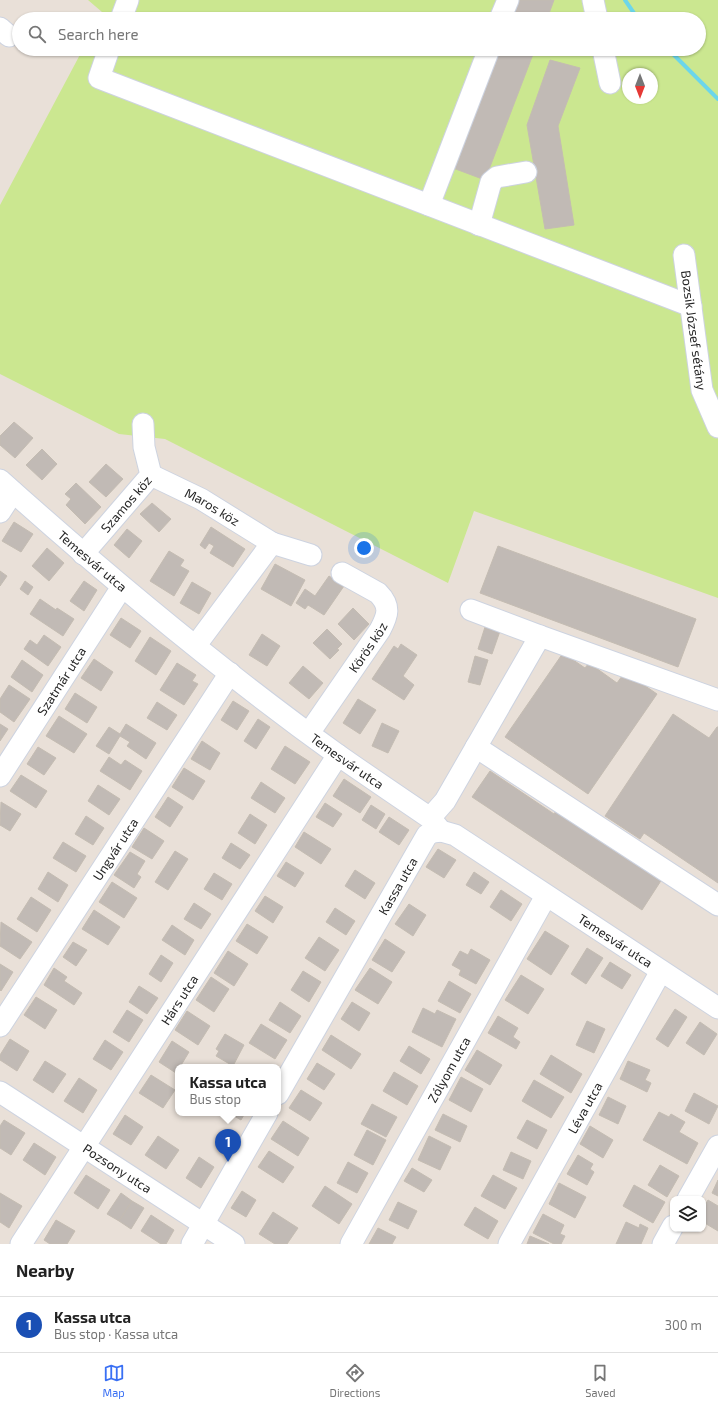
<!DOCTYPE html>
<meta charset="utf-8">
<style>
body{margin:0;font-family:"Exo 2",sans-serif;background:#f2f2f2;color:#222}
.controls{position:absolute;right:12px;bottom:12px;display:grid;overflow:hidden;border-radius:8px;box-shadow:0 1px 3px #0004}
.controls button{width:36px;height:36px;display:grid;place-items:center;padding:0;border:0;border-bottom:1px solid #e0e0e0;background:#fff;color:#222;font:20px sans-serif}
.compass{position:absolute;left:622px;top:68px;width:36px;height:36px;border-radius:50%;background:#fff;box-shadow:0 1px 3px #0004;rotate:180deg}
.you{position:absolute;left:364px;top:548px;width:14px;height:14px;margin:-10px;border:3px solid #fff;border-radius:50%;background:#1a73e8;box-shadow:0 0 0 6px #1a73e833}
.badge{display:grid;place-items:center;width:26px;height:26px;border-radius:50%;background:#3a70f4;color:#fff;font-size:13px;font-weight:700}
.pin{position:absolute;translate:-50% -33px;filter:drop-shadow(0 1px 2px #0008)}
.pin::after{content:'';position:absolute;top:21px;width:14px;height:12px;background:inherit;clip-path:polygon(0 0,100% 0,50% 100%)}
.popup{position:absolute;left:175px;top:1064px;width:106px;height:52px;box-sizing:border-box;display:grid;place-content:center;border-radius:8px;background:#fff;filter:drop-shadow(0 1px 3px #0005);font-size:13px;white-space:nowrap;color:#767676}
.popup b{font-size:15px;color:#222}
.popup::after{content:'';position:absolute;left:50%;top:100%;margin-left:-8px;border:8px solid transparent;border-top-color:#fff}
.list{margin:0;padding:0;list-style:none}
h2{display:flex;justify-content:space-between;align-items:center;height:52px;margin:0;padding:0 16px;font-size:17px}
h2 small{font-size:13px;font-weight:400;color:#767676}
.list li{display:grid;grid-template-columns:26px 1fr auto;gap:12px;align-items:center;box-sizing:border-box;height:56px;padding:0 16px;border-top:1px solid #e0e0e0}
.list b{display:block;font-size:15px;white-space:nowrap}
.list p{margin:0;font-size:13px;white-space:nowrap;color:#767676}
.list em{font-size:13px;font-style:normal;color:#767676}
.icon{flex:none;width:22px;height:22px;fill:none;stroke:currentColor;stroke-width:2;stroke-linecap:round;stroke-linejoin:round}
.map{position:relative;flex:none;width:718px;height:1244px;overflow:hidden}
.search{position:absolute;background:#fff;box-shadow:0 1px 3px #0004;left:12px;right:12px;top:12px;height:44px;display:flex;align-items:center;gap:10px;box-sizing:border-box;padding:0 14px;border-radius:22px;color:#767676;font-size:15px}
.sheet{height:108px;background:#fff}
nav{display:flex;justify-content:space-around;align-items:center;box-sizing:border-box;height:56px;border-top:1px solid #e0e0e0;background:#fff;font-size:11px;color:#767676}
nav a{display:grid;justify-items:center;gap:2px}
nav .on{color:#3a70f4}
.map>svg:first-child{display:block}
.pitch{fill:#cbe790;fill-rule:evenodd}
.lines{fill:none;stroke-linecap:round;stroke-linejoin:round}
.stream{stroke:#6cd6ea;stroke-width:4}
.building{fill:#c1bab5;stroke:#c4bcb2}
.minor-casing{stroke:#cdd3e0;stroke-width:23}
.minor{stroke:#fff;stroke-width:21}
.labels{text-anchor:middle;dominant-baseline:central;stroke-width:3;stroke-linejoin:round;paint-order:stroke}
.street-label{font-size:13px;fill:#262626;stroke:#fff}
</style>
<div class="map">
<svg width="718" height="1244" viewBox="0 0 718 1244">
<rect width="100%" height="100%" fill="#e9e0d8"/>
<!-- pitch -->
<path class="pitch" d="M88 0H718V598L474 511 448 583 165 439 119 434 0 374V205L83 49H699V19H99L102 12ZM628 74H652V98H628Z"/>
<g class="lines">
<!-- stream -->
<path class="stream" d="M625 0 638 19
M668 49 718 99"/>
</g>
<!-- building -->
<path class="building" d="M517 0H554L547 19H510Z
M498 49H535L485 180 453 168Z
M550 60 580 68 558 126 574 225 545 229 527 125Z
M14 422 33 438 15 458 0 445V436Z
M42 449 57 464 42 480 26 465Z
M106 464 123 479 106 497 89 482Z
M76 483 101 507 85 524 66 505 71 499 65 494Z
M152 503 171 519 159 532 140 514Z
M14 522 33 534 21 552 2 541Z
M211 527 245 549 233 567 210 553 214 546 209 543 205 549 200 545Z
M127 529 142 541 129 558 114 545Z
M498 546 696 619 678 667 480 593Z
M47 548 64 563 49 581 32 566Z
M169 551 184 560 180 566 189 571 174 596 150 581Z
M275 564 305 580 291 606 261 589Z
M0 571 7 576 0 586Z
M329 576 344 586 324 615 308 605 305 609 296 603 305 589 315 596Z
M25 581 33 587 28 595 20 589Z
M84 581 97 590 84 611 70 601Z
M192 582 211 593 199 614 180 603Z
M40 599 56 610 57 608 74 619 63 636 30 614Z
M353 608 369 624 354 640 338 624Z
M121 618 141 631 130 648 110 635Z
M485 627 500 631 492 654 478 649Z
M327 629 342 644 337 649 339 650 330 659 313 643Z
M262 634 280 646 267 666 249 655Z
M44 635 61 647 48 666 24 649 30 640 37 645Z
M150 637 171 651 156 675 135 661Z
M401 644 417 655 403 676 414 685 404 700 372 679 394 646 398 649Z
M563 653 585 668 589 663 617 683 625 672 657 694 588 794 505 737Z
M475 656 488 660 480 685 468 682Z
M94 659 113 672 101 691 81 678Z
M22 660 43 675 32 692 11 677Z
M177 663 196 675 192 681 198 684 184 705 160 690Z
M303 666 323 683 309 699 289 683Z
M9 685 30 699 14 722 0 712V699Z
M75 693 97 707 87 723 65 709Z
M358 699 376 710 360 734 343 723Z
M233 701 249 711 237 730 221 720Z
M157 702 177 715 167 730 147 718Z
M673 714 709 738 717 727H718V883L644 833 640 839 605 816Z
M59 716 87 734 74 753 46 736Z
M258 719 270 727 256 749 244 741Z
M382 723 399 731 388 753 372 746Z
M0 724 8 729 0 741Z
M126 724 156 743 146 759 127 746 130 742 120 736 109 754 96 746 109 727 120 734Z
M202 741 220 753 210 770 191 759Z
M285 746 310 762 295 784 271 769Z
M38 747 56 758 44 775 27 764Z
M109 757 121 765 125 760 142 771 130 790 100 771Z
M184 768 205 781 193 800 172 787Z
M490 771 554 814 559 806 664 876 642 910 472 797Z
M21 775 47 791 36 808 10 791Z
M344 779 371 797 360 813 333 796Z
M261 782 285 798 275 813 251 798Z
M98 785 120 799 109 815 88 801Z
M168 797 183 807 170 827 155 817Z
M1 802 21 814 10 831 0 825Z
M325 803 342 814 333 827 316 817Z
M371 805 385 814 376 829 362 820Z
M250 814 267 825 255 844 238 833Z
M86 816 104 828 93 845 75 834Z
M389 817 409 830 399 845 379 832Z
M144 828 164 841 152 859 132 847Z
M304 832 331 849 321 864 295 847Z
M63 842 86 856 76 872 53 858Z
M231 843 250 855 240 869 222 858Z
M438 849 456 860 444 878 426 867Z
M175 851 188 859 168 890 155 882Z
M130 852 145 861 137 874 141 877 134 888 114 875Z
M286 862 304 873 295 887 277 876Z
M355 870 375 883 365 899 345 886Z
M48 872 68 885 58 902 38 889Z
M474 872 489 882 481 894 466 885Z
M214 873 232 884 222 900 204 889Z
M112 882 137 898 124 918 99 902Z
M501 890 522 904 511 921 490 907Z
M265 896 283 907 273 923 255 911Z
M31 897 51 910 37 932 17 919Z
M194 903 211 914 201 929 184 919Z
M409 904 426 915 413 936 395 924Z
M335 908 355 921 346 935 326 922Z
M94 910 120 927 108 945 82 929Z
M1 922 32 942 20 959 0 946Z
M247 924 268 937 257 954 236 941Z
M172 925 194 940 185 955 162 940Z
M545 931 569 946 551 975 527 959Z
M319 937 339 950 325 971 305 958Z
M385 939 405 952 392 972 372 960Z
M73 942 87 950 76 966 63 957Z
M587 948 603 958 586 984 571 974Z
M471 949 490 960 476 984 459 975 461 970 452 965 460 951 468 955Z
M228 951 248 964 234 986 214 973Z
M161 955 173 963 161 982 149 974Z
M610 962 631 975 622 989 601 976Z
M0 964 13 972 1 991 0 990Z
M54 968 67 977 64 981 82 993 74 1005 44 985Z
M370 968 392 982 378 1004 355 990Z
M303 971 321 982 309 1002 291 990Z
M521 975 544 989 528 1014 505 1000Z
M211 977 229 989 214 1012 196 1000Z
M449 981 471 994 460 1013 438 1001Z
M139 986 158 998 147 1014 129 1002Z
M36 997 57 1010 45 1029 24 1015Z
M280 1002 301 1016 290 1033 269 1020Z
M352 1002 370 1013 359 1031 341 1019Z
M423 1008 435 1014 437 1010 456 1019 442 1047 412 1032Z
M675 1009 687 1017 668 1047 656 1039Z
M127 1010 143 1020 129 1042 113 1032Z
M187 1011 210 1026 198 1045 175 1030Z
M498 1016 518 1028 513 1037 520 1042 516 1049 488 1033Z
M587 1021 605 1029 594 1053 576 1045Z
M700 1022 717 1034 704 1055 686 1043Z
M261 1024 287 1040 275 1059 249 1043Z
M225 1034 244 1045 233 1066 216 1056 219 1051 216 1049Z
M331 1035 361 1054 351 1069 322 1050Z
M10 1039 29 1051 17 1071 0 1060V1055Z
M105 1040 123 1052 111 1070 93 1059Z
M172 1041 189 1052 180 1067H178L176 1073 159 1062Z
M409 1046 430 1059 421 1074 400 1061Z
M477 1050 502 1065 490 1085 465 1070Z
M551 1055 582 1074 571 1093 540 1074Z
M45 1061 66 1074 53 1093 33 1080Z
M628 1061 650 1070 645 1080 651 1083 647 1092 620 1079Z
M317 1063 335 1074 324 1090 307 1079Z
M394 1072 418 1086 407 1105 383 1091Z
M151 1075 175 1090 163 1108 139 1093Z
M461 1077 483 1089 471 1112 449 1100Z
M79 1078 97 1090 83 1113 64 1101Z
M534 1080 564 1097 551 1118 522 1101Z
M301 1090 322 1103 310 1121 289 1108Z
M694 1093 718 1106 709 1124 685 1111Z
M608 1097 626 1106 618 1124 599 1115Z
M372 1104 397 1117 386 1137 361 1124Z
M659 1112 669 1117 671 1114 685 1122 679 1132 698 1143 687 1164 643 1140Z
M229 1113H245L241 1120Z
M443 1114 467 1126 460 1142 435 1130Z
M125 1115 143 1127 131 1145 113 1134Z
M4 1120 25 1133 11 1155 0 1148V1126Z
M527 1120 547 1130 537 1149 517 1138Z
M283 1121 309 1138 298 1156 271 1139Z
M590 1126 613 1140 603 1158 580 1144Z
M367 1130 386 1140 373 1165 354 1155Z
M158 1136 179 1150 166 1169 145 1155Z
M429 1136 451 1147 440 1170 418 1160Z
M34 1143 56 1157 45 1175 23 1160Z
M269 1151 294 1167 283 1183 258 1167Z
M511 1152 531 1161 523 1179 503 1170Z
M578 1155 593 1164 590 1169 594 1172 587 1185 567 1174Z
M199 1157 214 1167 201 1188 186 1178Z
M348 1162 368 1173 357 1193 337 1183Z
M660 1165 679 1176 667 1197 648 1185Z
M412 1168 432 1180 424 1192 404 1181Z
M86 1175 110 1190 98 1209 74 1193Z
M493 1175 517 1188 505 1209 481 1196Z
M718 1180V1196L712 1193Z
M559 1183 586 1197 575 1218 549 1204Z
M634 1185 665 1202 653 1223 623 1206Z
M325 1186 352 1204 339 1224 312 1206Z
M242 1191 256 1200 246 1217 231 1208Z
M0 1193 22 1206 9 1228 0 1222Z
M121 1193 132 1201 119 1221 107 1214Z
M708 1200 718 1206V1231L703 1222V1208Z
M132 1201 144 1208 131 1229 119 1221Z
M398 1202 417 1211 408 1229 389 1220Z
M475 1207 498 1221 488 1239 464 1225Z
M273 1212 298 1228 287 1244H275L259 1234Z
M543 1214 564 1225 560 1234 565 1236 561 1244H554L533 1233Z
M151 1215 174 1230 166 1244H161L141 1231Z
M56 1220 75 1231 67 1244H50L44 1240Z
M626 1222 639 1228 640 1224 648 1228 641 1244H616Z
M378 1228 396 1237 392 1244H369Z
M530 1236 549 1244H527Z"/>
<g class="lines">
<!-- minor casing -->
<g class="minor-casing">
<g id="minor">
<path d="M593 0 597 19"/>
<path d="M121 19 128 0"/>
<path d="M500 19 508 0"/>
<path d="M0 28 9 36"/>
<path d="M109 49 99 78 691 306"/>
<path d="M603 49 610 83"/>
<path d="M429 205 489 49"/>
<path d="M479 225 491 182 497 177 526 172"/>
<path id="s1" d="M684 255 702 390 718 427"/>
<path id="s2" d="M151 475 201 499 272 543 196 645"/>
<path id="s3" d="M0 480C108 577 220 670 338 755 368 776 399 797 430 818L441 831 455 835 718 1008"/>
<path d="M0 512 13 492"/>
<path d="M272 543 311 555"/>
<path id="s4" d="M83 554 151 475 144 447 143 424"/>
<path d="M471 610 540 636 718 700"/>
<path id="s5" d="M309 733 380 630C388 615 391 606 378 593L342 573"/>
<path d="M476 747 718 905"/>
<path id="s6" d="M0 776 122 587"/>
<path d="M430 818 445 801 540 636"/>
<path id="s7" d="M0 1026 230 673"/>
<path id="s8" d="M0 1092 234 1244"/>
<path id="s9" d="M278 1094 427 835 433 832 441 831"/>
<path d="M688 1199 718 1146"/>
<path id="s10" d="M21 1244 338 755"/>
<path d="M192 1244 267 1113"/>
<path id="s11" d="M351 1244 546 896"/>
<path id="s12" d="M509 1244 661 971"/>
<path d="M663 1244 673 1226"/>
</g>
</g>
<!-- minor -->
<use href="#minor" class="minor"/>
</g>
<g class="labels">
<!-- street labels -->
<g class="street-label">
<text stroke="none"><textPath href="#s1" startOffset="76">Bozsik József sétány</textPath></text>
<text stroke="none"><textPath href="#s4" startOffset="66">Szamos köz</textPath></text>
<text stroke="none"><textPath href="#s2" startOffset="69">Maros köz</textPath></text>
<text stroke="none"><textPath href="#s3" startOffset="123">Temesvár utca</textPath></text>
<text stroke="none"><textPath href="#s5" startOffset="104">Körös köz</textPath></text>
<text stroke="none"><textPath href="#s6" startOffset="113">Szatmár utca</textPath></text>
<text stroke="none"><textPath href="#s3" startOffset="447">Temesvár utca</textPath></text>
<text stroke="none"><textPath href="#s7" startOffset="211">Ungvár utca</textPath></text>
<text stroke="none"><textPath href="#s9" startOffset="240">Kassa utca</textPath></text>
<text stroke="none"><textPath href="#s3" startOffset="771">Temesvár utca</textPath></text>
<text stroke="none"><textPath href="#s10" startOffset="291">Hárs utca</textPath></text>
<text stroke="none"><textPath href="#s11" startOffset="200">Zólyom utca</textPath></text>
<text stroke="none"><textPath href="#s12" startOffset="156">Léva utca</textPath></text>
<text stroke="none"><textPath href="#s8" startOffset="140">Pozsony utca</textPath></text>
</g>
</g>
</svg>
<div class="controls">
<button><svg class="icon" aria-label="layers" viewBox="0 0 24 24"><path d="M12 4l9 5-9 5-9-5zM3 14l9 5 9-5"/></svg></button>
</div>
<svg class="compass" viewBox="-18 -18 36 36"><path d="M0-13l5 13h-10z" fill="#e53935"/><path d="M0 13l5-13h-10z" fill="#767676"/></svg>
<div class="you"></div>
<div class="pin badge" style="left:228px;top:1162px;background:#1a4fb4">1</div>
<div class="popup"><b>Kassa utca</b>Bus stop</div>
<div class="search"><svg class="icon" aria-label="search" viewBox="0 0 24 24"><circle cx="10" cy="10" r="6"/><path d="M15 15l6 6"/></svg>Search here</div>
</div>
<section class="sheet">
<h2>Nearby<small></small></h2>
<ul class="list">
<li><span class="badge" style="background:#1a4fb4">1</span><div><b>Kassa utca</b><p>Bus stop · Kassa utca</p></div><em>300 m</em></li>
</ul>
</section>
<nav>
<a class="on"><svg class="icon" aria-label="map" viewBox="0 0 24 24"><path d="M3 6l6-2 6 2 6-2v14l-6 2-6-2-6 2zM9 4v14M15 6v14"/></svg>Map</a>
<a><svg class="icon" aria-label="directions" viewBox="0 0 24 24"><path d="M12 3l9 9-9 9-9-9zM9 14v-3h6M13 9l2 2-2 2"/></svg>Directions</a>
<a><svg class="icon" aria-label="saved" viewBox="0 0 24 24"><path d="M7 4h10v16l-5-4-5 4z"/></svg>Saved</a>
</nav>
